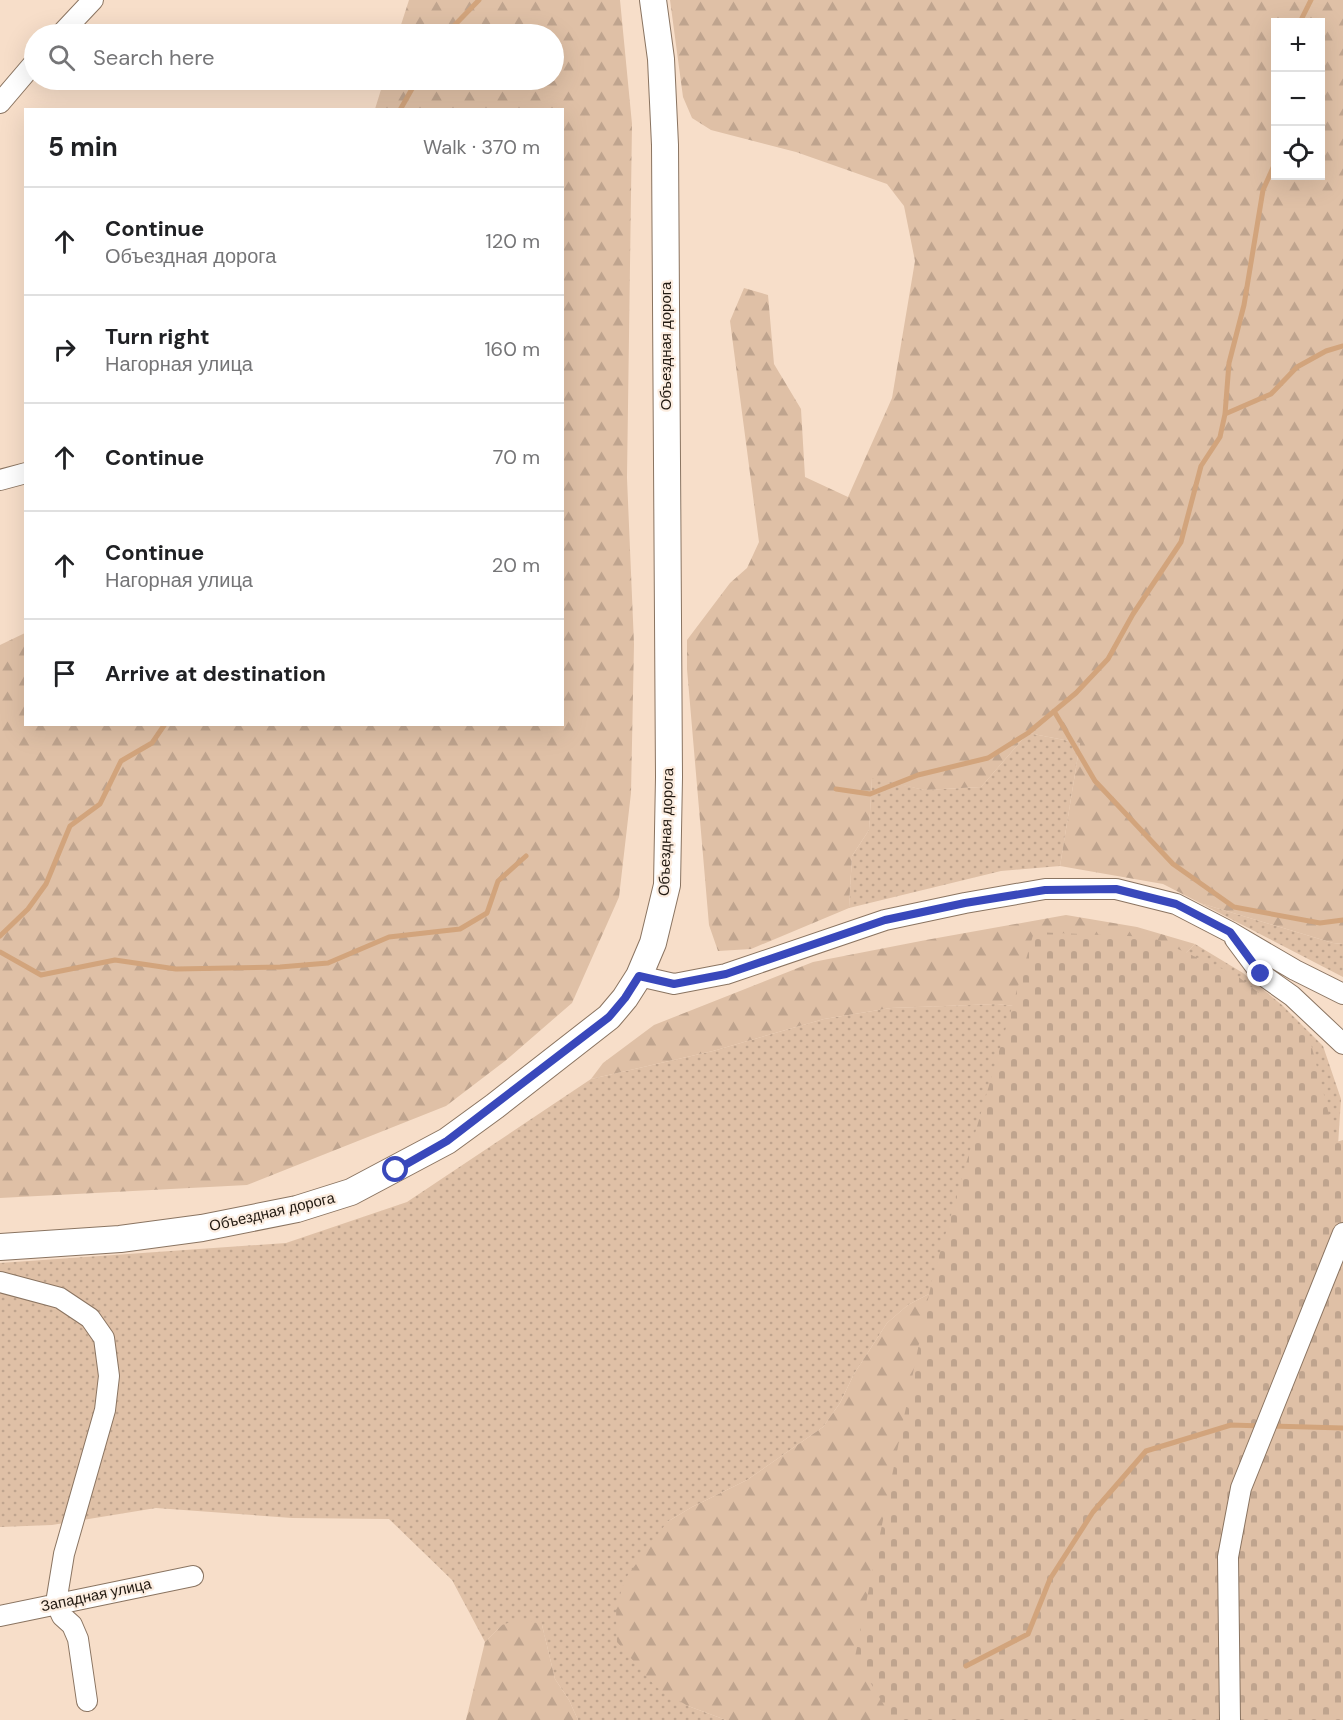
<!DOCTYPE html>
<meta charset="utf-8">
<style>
body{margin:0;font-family:"DM Sans",sans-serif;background:#f6f6f6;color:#202124}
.controls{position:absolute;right:18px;top:18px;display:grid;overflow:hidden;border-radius:0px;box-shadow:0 6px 24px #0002}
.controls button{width:54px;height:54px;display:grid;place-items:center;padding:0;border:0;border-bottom:2px solid #e0e0e0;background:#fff;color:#202124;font:30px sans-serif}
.stop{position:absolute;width:18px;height:18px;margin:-14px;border:4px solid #3948bb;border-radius:50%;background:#fff}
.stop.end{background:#3948bb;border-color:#fff;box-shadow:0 2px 6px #0008}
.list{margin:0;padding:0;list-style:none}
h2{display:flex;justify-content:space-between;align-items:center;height:78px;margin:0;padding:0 24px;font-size:26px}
h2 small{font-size:20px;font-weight:400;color:#757577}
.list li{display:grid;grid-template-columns:39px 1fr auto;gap:18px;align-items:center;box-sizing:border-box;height:108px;padding:0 24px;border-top:2px solid #e0e0e0}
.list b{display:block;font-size:22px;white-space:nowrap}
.list p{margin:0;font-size:20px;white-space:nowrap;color:#757577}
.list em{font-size:20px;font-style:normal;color:#757577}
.icon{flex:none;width:33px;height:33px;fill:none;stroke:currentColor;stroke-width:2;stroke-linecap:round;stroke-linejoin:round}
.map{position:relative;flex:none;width:1343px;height:1720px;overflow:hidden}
.search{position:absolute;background:#fff;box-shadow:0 6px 24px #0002;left:24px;top:24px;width:540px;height:66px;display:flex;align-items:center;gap:15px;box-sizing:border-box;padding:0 21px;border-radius:33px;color:#757577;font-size:22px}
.panel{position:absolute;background:#fff;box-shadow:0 6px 24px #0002;left:24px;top:108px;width:540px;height:618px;border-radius:0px}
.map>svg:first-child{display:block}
.grass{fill:url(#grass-dots)}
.forest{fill:url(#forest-firs);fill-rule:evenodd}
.cemetery{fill:url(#cemetery-stones)}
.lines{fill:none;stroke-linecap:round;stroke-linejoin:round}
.stream{stroke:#d2a47c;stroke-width:5}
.minor-casing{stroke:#8a7461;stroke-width:22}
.major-casing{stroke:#8a7461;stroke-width:28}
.minor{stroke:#fff;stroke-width:20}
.major{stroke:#fff;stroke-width:26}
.route{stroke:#3948bb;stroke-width:8}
.labels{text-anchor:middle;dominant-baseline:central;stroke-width:4.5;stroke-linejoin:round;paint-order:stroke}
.street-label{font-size:15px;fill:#211911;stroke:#fcede0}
</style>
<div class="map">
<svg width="1343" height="1720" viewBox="0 0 1343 1720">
<defs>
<pattern id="grass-dots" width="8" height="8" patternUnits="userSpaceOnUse" patternTransform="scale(1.5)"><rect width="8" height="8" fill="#dfc0a6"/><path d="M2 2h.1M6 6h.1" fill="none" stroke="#bfa48e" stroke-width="1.8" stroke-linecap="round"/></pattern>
<pattern id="forest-firs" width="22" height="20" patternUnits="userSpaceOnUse" patternTransform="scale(1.5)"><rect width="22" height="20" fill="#dfc0a6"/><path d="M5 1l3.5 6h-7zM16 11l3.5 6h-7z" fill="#bfa48e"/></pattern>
<pattern id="cemetery-stones" width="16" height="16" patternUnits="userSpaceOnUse" patternTransform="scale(1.5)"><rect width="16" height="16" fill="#dfc0a6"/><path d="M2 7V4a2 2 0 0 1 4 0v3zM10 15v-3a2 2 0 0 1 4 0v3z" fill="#bfa48e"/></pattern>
</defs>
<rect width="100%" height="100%" fill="#f7dec9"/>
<!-- grass -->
<path class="grass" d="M1028 733 1080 743 1060 866 1001 871 849 908 852 856 869 830 872 777 924 790 981 787Z
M1200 903 1333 943 1343 944V977Z
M1195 944 1243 973 1282 1005 1323 1046 1341 1099 1337 1161 1027 1242 908 1305 887 1323 854 1374 840 1403 823 1427 747 1480 692 1507 667 1522 688 1706 726 1720H578L569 1700 555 1679 542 1625H502L485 1642 452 1580 389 1519 292 1518 156 1508 52 1525 0 1527V1263L286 1243 407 1202 591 1079 713 1051 824 1019 891 1008 997 1004 1065 1012 1166 972Z"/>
<!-- forest -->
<path class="forest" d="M409 0H620L632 124 627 478 634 644 631 793 619 897 572 1003 505 1061 446 1106 247 1185 0 1198V645L25 633 26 724H562V110L375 109 384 80H554V34H398Z
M670 0H1343V944L1333 943 1200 903 1163 884 1060 866 1080 743 1028 733 981 787 924 790 872 778 869 830 852 856 849 908 751 949 718 951 709 925 687 669V640L730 583 747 568 759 542 730 321 744 288 768 295 774 364 801 409 805 477 848 497 892 398 915 261 904 206 887 184 796 152 711 130 692 118 683 97ZM1320 22V176H1276V22Z
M1066 915 1137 927 1195 944 1166 972 1065 1012 997 1004 891 1008 824 1019 713 1051 591 1079 603 1063 654 1025 813 962 926 940Z
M1027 1242 1343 1720H726L688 1706 656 1687 617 1642 616 1608 625 1579 667 1522 692 1507 747 1480 823 1427 840 1403 854 1374 887 1323 908 1305Z
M522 1618 542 1625 555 1679 569 1700 578 1720H466L485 1642 502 1625Z"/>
<!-- cemetery -->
<path class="cemetery" d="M1034 932 1151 937 1236 975 1308 1032 1336 1142 1343 1140V1720H893L855 1657 932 1280Z"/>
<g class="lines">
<!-- stream -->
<path class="stream" d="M1300 22 1311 0
M446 34 479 0
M400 110 417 80
M1225 414 1271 394 1297 367 1326 351 1343 346
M1054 711 1095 781 1173 864 1234 907 1320 923 1343 920
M836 789 870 794 918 775 988 758 1028 733 1076 693 1108 659 1133 614 1181 542 1201 466 1220 437 1225 414 1229 363 1244 305 1263 190 1276 161
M0 936 28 909 46 884 70 826 100 804 121 761 152 743 165 724
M0 952 41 975 115 960 176 969 280 967 328 963 389 937 460 929 487 913 498 881 526 856
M1271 1426 1343 1428
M966 1666 1028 1634 1050 1579 1093 1512 1146 1451 1231 1425 1262 1426"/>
<!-- minor casing -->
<g class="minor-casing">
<path id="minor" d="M61 34 93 0
M0 103 34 63
M0 480 26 473
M1235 939 1261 974 1292 996 1343 1044
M639 976 674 984 726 974 885 920 965 903 1045 889H1116L1176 904 1230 932 1295 970 1343 994
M0 1282 60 1298 90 1318 104 1338 109 1376 105 1410 64 1554 56 1603 62 1616 72 1625 78 1639 87 1701
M0 1616 193 1576
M1230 1720 1228 1557 1241 1488 1343 1233"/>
</g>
<!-- major casing -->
<g class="major-casing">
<path id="major" d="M0 1247 120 1239 202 1228 297 1209 351 1192 447 1141 495 1106 609 1017 625 998 639 976 653 943 667 885 669 777 665 145 661 59 653 0"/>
</g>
<!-- minor -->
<use href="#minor" class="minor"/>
<!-- major -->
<use href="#major" class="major"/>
</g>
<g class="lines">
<!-- route -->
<path class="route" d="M396 1170 447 1141 609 1017 625 998 639 976 674 984 726 974 885 920 965 903 1045 890 1116 889 1176 904 1230 932 1261 974"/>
</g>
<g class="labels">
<!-- street labels -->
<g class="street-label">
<text transform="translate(666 346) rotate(-90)">Объездная дорога</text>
<text transform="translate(666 832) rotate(-88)">Объездная дорога</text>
<text transform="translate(272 1212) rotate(-13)">Объездная дорога</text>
<text transform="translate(96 1595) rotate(-12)">Западная улица</text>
</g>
</g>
</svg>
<div class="controls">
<button>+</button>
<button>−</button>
<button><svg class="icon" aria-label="locate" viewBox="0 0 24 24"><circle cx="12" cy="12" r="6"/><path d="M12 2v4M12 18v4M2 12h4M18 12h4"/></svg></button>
</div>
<div class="stop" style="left:396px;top:1170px"></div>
<div class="stop end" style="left:1261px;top:974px"></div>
<div class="search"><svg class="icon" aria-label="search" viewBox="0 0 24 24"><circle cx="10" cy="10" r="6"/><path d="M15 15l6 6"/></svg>Search here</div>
<section class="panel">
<h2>5 min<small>Walk · 370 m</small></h2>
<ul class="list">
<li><svg class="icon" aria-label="ahead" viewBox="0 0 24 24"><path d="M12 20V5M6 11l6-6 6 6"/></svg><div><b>Continue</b><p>Объездная дорога</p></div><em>120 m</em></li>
<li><svg class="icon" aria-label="right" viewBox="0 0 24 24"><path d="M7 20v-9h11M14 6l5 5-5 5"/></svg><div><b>Turn right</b><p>Нагорная улица</p></div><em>160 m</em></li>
<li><svg class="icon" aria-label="ahead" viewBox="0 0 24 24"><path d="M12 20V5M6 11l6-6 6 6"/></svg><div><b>Continue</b></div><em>70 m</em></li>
<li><svg class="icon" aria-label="ahead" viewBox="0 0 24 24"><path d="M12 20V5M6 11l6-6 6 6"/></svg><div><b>Continue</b><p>Нагорная улица</p></div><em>20 m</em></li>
<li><svg class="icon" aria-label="arrive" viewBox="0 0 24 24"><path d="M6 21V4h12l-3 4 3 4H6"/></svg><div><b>Arrive at destination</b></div></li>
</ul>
</section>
</div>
